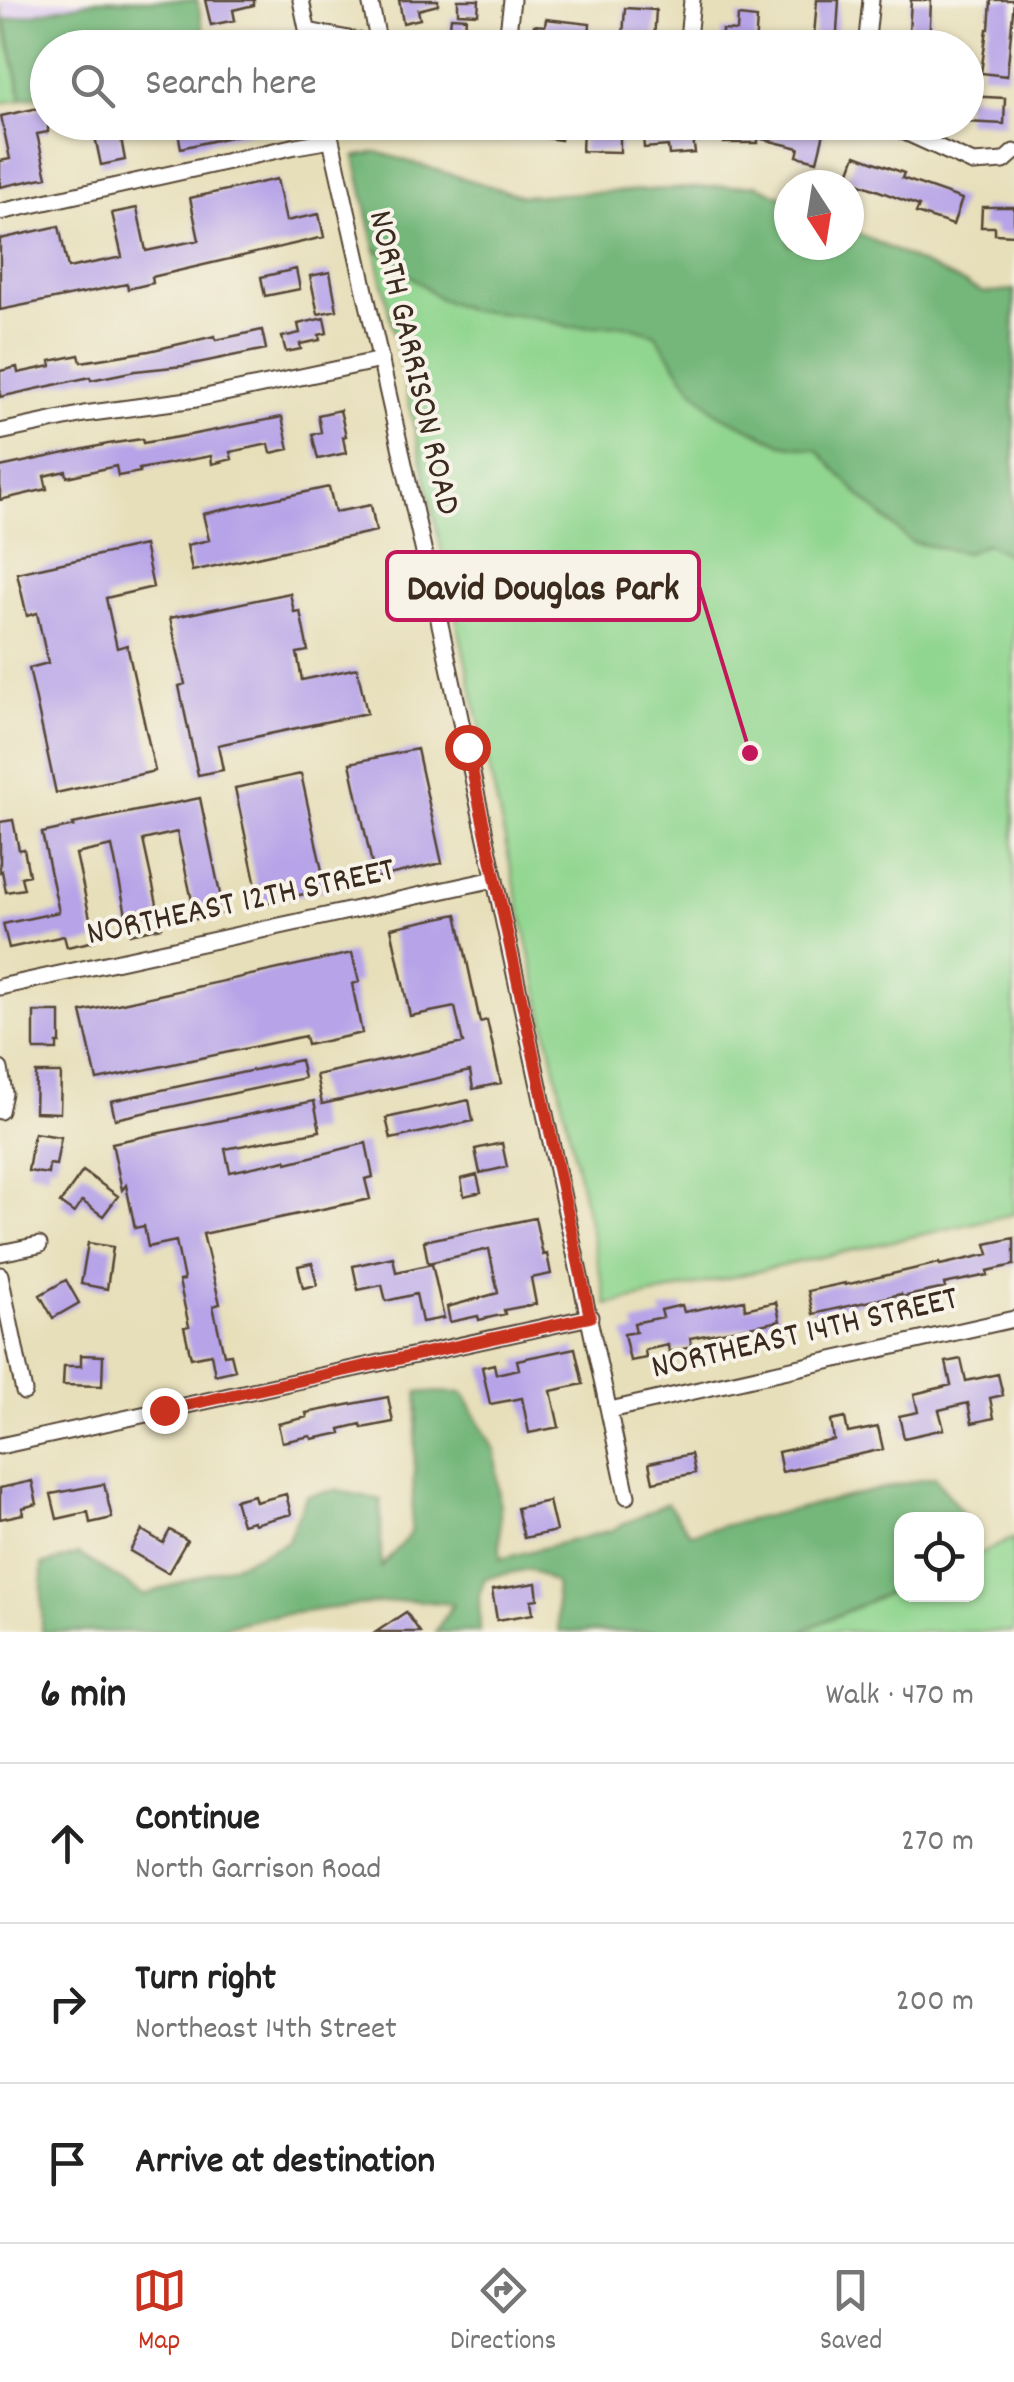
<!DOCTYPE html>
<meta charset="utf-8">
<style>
body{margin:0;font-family:Dekko,sans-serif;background:#f6f6f6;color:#222}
.controls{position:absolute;right:30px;bottom:30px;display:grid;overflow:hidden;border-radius:20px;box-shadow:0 2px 8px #0004}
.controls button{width:90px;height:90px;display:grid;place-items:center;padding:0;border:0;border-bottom:2px solid #e0e0e0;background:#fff;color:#222;font:50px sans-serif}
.compass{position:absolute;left:774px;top:170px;width:90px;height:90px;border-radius:50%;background:#fff;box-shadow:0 2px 8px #0004;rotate:168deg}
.stop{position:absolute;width:30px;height:30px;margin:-22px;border:8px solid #c8321e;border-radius:50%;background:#fff}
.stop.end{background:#c8321e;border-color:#fff;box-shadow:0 2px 10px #0008}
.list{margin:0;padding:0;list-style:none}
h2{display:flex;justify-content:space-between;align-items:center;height:130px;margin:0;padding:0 40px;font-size:42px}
h2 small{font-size:32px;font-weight:400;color:#767676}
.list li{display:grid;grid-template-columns:65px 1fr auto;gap:30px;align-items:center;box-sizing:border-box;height:160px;padding:0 40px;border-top:2px solid #e0e0e0}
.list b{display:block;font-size:38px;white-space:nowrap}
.list p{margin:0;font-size:32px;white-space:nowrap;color:#767676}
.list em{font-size:32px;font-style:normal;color:#767676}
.icon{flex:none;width:55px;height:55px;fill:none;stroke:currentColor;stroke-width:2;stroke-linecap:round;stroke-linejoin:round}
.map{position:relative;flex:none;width:1014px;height:1632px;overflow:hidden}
.search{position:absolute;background:#fff;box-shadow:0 2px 8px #0004;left:30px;right:30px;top:30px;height:110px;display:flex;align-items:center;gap:25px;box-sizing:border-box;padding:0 35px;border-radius:55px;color:#767676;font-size:38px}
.sheet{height:610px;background:#fff}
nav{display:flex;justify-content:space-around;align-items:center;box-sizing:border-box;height:140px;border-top:2px solid #e0e0e0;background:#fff;font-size:28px;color:#767676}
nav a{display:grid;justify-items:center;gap:5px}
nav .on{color:#c8321e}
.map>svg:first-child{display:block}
.built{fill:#e3d3f2}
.green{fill:#91d690;stroke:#668057;stroke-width:2.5}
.forest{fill:#74b77a;stroke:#58704c;stroke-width:2.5}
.building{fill:#b6a3e8}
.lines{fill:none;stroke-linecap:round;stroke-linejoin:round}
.street-casing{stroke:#554535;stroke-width:19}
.street{stroke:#fff;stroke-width:15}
.route{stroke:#c8321e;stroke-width:12}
.labels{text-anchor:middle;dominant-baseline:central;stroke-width:8;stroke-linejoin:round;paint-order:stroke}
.street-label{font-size:35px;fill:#3b2a1e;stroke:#f7f3e8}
.leader{fill:none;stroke:#c2185b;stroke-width:4}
.callout-dot{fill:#c2185b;stroke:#f7f3e8;stroke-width:4}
.callout{fill:#f7f3e8;stroke:#c2185b;stroke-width:4}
.callout-label{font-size:38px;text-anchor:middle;font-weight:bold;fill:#3b2a1e}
</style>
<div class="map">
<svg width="1014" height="1632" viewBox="0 0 1014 1632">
<rect width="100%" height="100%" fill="#f7f3e8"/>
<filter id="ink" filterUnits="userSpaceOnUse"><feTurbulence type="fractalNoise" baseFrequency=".01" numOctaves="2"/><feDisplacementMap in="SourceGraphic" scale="20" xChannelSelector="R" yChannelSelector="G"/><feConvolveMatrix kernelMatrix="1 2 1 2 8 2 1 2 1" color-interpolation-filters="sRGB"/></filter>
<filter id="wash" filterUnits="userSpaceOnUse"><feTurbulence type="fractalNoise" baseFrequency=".0048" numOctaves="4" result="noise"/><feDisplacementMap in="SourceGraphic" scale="40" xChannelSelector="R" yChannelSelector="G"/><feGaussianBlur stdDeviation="2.25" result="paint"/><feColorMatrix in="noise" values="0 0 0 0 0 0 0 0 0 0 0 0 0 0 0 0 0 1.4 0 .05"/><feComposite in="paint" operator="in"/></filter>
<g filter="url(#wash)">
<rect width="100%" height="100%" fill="#e7dfba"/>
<!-- built -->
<path class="built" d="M1 0H98L5 20Z"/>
<!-- green -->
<path class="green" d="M0 6 22 99 0 104Z
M377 152 522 196 757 185 789 200V245H849V229L984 293 1014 290V1214L607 1305 355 157Z
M1014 1538V1632H800L901 1587 902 1594H976L977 1555Z"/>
<!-- forest -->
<path class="forest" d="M98 0H197L207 47 48 48 47 94 22 99 5 20Z
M377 152 522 196 757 185 789 200V245H849V229L984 293 1014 290V558L987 544 966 553 911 542 860 496 817 450 782 444 718 414 690 386 655 334 624 325 570 327 534 317 469 310 440 299 375 248 355 157Z
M418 1392 463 1393 495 1451 500 1508V1559L612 1530 667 1503 690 1533C773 1516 853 1494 935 1477L967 1519 902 1520 901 1587 800 1632H559L555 1583 529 1569 485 1578 479 1595 480 1632H435L453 1604 410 1600 347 1606 265 1617 203 1632H42V1565L79 1554 144 1595 245 1561 287 1542 306 1496 336 1490 381 1500V1567L411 1533Z"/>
<g id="blocks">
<!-- building -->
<path class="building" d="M205 0H254V5L233 10 235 20 211 25Z
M399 0H438V5L418 10 420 19 403 23Z
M458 0H479L478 14 458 13Z
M817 0H839L836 48H813Z
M911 0H931L929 48H908Z
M991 0H1014L1007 76 981 73 987 29H989Z
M625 8 656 10 654 40H648V48H610L611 35 623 36Z
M738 16 757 18 755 48H721L722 30 737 31Z
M451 17 466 18 464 36 449 35Z
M546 19 590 24 588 48 532 45 534 25 545 26Z
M966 96 1005 98 1004 124 966 122Z
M48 106V132L37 134 47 177 0 187V161L10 159 1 116Z
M92 122H118L125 160 101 165Z
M176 122H272L273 127 181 148Z
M480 122H564L561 140 499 131 497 138 478 134Z
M656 122H780L824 133 817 161 797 156 799 148 758 138V143H724V138H693L695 153 669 155 668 146 644 148 642 124Z
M583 129H620V152L582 151Z
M856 155 904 173 902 178 962 199 953 225 916 213 919 206 847 179Z
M277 179 286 221 319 214 324 237 152 277 153 283 128 289 127 284 0 310V239L59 226 68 268 122 257 112 213 137 208 146 251 199 240 190 198Z
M982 207H1014V235L995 234V227H981Z
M296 269 300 289 265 296 261 277Z
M330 272 337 310 318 314 310 276Z
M324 318 327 333 319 335 320 340 300 344 301 349 286 352 282 337 300 333 298 324Z
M262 330 266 349 183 366 135 371 91 380 90 377 0 397V371L17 367 18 373 51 366 50 361 79 355 81 362 149 351 215 336 216 340Z
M340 410 346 436 343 437 346 453 318 459 312 434 321 432 318 415Z
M282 417 289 449 271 453 269 444 230 452 232 459 212 464 211 456 139 469 140 472 118 476 116 466 67 477 66 471 44 476 47 489 0 500V467L108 444 142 439 143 443 190 435Z
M329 487 335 512 371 505 376 531 192 571 187 545 209 540 203 514Z
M144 545 153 587 106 598 117 648 127 645 155 771 56 793 29 668 48 663 37 613 27 616 17 573Z
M290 593 294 612 300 611 308 651 297 653 302 680 357 668 367 713 218 745 223 770 198 775 179 686 185 684 170 618Z
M417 749 442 863 375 878 350 763Z
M301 774 326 889 260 904 235 788Z
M200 798 224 913 196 919 177 832 143 840 162 927 130 934 112 846 76 854 95 941 67 947 64 936 9 948 3 924 59 912 42 833 74 826 73 824Z
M13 820 19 850 24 849 29 875 21 877 24 889 6 892 2 871 0 872V822Z
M457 914 480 1022 487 1020 501 1083 473 1089 470 1071 322 1104 316 1075 463 1043 455 1007 410 1016 391 928Z
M352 953 359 982 352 984 362 1033 307 1045 305 1036 97 1080 81 1012Z
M34 1012H60V1043H57V1050H34Z
M300 1060 304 1078 115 1119 111 1101Z
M36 1073H61L60 1113 35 1112Z
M469 1100 473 1121 391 1139 386 1118Z
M314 1101 320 1131 225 1149 230 1172 286 1160 287 1163 366 1143 373 1177 365 1179 370 1199 203 1234 220 1304 213 1306 224 1355 231 1354 235 1370 215 1375 211 1354 191 1358 184 1327 189 1326 179 1281 184 1280 176 1241 148 1247 144 1226 135 1228 126 1185 122 1190 112 1143Z
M34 1133 61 1137 56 1165 49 1164 48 1174 28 1171Z
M502 1143 507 1167 480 1173 475 1149Z
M83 1171 118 1196 103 1216 82 1201 74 1213 60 1203Z
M477 1175 481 1192 464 1196 461 1179Z
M535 1218 543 1255 547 1254 551 1274 531 1278 536 1304 504 1310 505 1314 479 1320 478 1316 450 1322 447 1307 498 1293 489 1249 428 1263 424 1241Z
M1014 1238V1265L987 1271 988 1275 944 1284 945 1288 902 1297 901 1294 813 1314 808 1291 845 1283V1285L939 1263 940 1265 989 1254 986 1244Z
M88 1243 113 1247 107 1289 81 1284Z
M393 1257 396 1272 432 1264 444 1318 422 1322 416 1294 386 1301 382 1285 358 1290 353 1266Z
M312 1263 317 1285 303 1288 298 1266Z
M66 1280 79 1303 53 1318 40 1295Z
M744 1300 745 1309 776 1302 780 1321 690 1338 692 1347 669 1352 668 1345 645 1350 646 1358 630 1361 624 1334 636 1332 634 1323 663 1317 661 1310 682 1305 684 1312Z
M575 1348 583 1384 551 1391 559 1427 529 1433 522 1398 490 1404 482 1367 494 1364 496 1374 519 1369 517 1360Z
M81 1355 103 1356 102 1386 63 1385 64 1366H81Z
M961 1359 966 1381 998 1374 1003 1395 990 1398 994 1418 972 1423 968 1403 939 1410 944 1429 904 1438 899 1416 918 1412 914 1394 951 1385 946 1362Z
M388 1397 393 1422 362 1428 361 1424 340 1429 341 1433 312 1439 311 1436 282 1442 278 1424 307 1417 306 1413Z
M845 1418 848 1433 878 1427 883 1449 782 1472 778 1452 834 1440 831 1421Z
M691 1454 695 1473 653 1482 649 1463Z
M32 1481 37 1504 22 1508 23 1514 0 1519V1488Z
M104 1484 112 1518 90 1523 88 1512 57 1519 51 1494Z
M286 1494 291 1514 254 1524 253 1521 242 1524 235 1500 254 1495 256 1502Z
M549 1501 556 1531 524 1538 517 1508Z
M142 1530 163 1543 170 1530 187 1540 168 1573 130 1551Z
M536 1583 538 1599 531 1600 533 1614 497 1620 492 1590Z
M406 1612 420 1632H376Z"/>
</g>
</g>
<g filter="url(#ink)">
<use href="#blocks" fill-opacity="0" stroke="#554535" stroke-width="2.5"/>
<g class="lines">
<!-- street casing -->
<g class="street-casing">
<path id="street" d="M301 0 311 48
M308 31 379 45 370 0
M506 48 512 0
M687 48 692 0
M866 48 871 0
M327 122 438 615 627 1496
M883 122 973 163 1004 161 1014 152
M0 212 296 146 331 140
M0 432 84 414 196 399 381 360
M0 987 495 879
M0 1069 4 1093 0 1111
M0 1253 39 1245
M0 1275 24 1392
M610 1410 1014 1319
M0 1446 590 1317"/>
</g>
<!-- street -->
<use href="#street" class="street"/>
</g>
</g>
<g class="lines" filter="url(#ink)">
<!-- route -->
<path class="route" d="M164 1410 590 1317 467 747"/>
</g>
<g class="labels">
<!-- street labels -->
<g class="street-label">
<text transform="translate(412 363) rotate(77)">NORTH GARRISON ROAD</text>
<text transform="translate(241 904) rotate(-12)">NORTHEAST 12TH STREET</text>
<text transform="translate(805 1335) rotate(-13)">NORTHEAST 14TH STREET</text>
</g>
</g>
<!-- callouts -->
<path class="leader" d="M750 753L699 586"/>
<circle class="callout-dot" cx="750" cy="753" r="10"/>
<rect class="callout" x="387" y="552" width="312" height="68" rx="10"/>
<g class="callout-label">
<text x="543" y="599">David Douglas Park</text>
</g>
</svg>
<div class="controls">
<button><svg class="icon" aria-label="locate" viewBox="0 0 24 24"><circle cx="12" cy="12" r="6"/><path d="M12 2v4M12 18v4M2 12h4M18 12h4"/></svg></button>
</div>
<svg class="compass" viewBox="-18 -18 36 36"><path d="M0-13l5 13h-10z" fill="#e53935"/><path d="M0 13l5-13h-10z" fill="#767676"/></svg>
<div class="stop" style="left:467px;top:747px"></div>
<div class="stop end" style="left:164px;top:1410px"></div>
<div class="search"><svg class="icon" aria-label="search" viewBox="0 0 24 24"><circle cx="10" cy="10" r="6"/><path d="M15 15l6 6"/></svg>Search here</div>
</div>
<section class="sheet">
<h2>6 min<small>Walk · 470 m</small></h2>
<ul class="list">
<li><svg class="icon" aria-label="ahead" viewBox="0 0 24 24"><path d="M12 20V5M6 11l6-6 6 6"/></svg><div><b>Continue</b><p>North Garrison Road</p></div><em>270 m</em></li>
<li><svg class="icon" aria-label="right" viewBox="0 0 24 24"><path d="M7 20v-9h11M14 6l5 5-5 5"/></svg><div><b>Turn right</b><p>Northeast 14th Street</p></div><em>200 m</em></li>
<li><svg class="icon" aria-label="arrive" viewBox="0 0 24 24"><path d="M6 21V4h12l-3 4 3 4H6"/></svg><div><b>Arrive at destination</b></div></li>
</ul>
</section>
<nav>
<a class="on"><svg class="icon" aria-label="map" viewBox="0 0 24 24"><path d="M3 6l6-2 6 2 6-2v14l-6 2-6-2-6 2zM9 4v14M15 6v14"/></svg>Map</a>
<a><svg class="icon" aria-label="directions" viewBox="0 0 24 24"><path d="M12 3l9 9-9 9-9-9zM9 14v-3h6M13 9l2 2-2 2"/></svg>Directions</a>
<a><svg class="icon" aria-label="saved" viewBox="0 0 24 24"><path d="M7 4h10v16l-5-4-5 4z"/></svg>Saved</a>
</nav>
